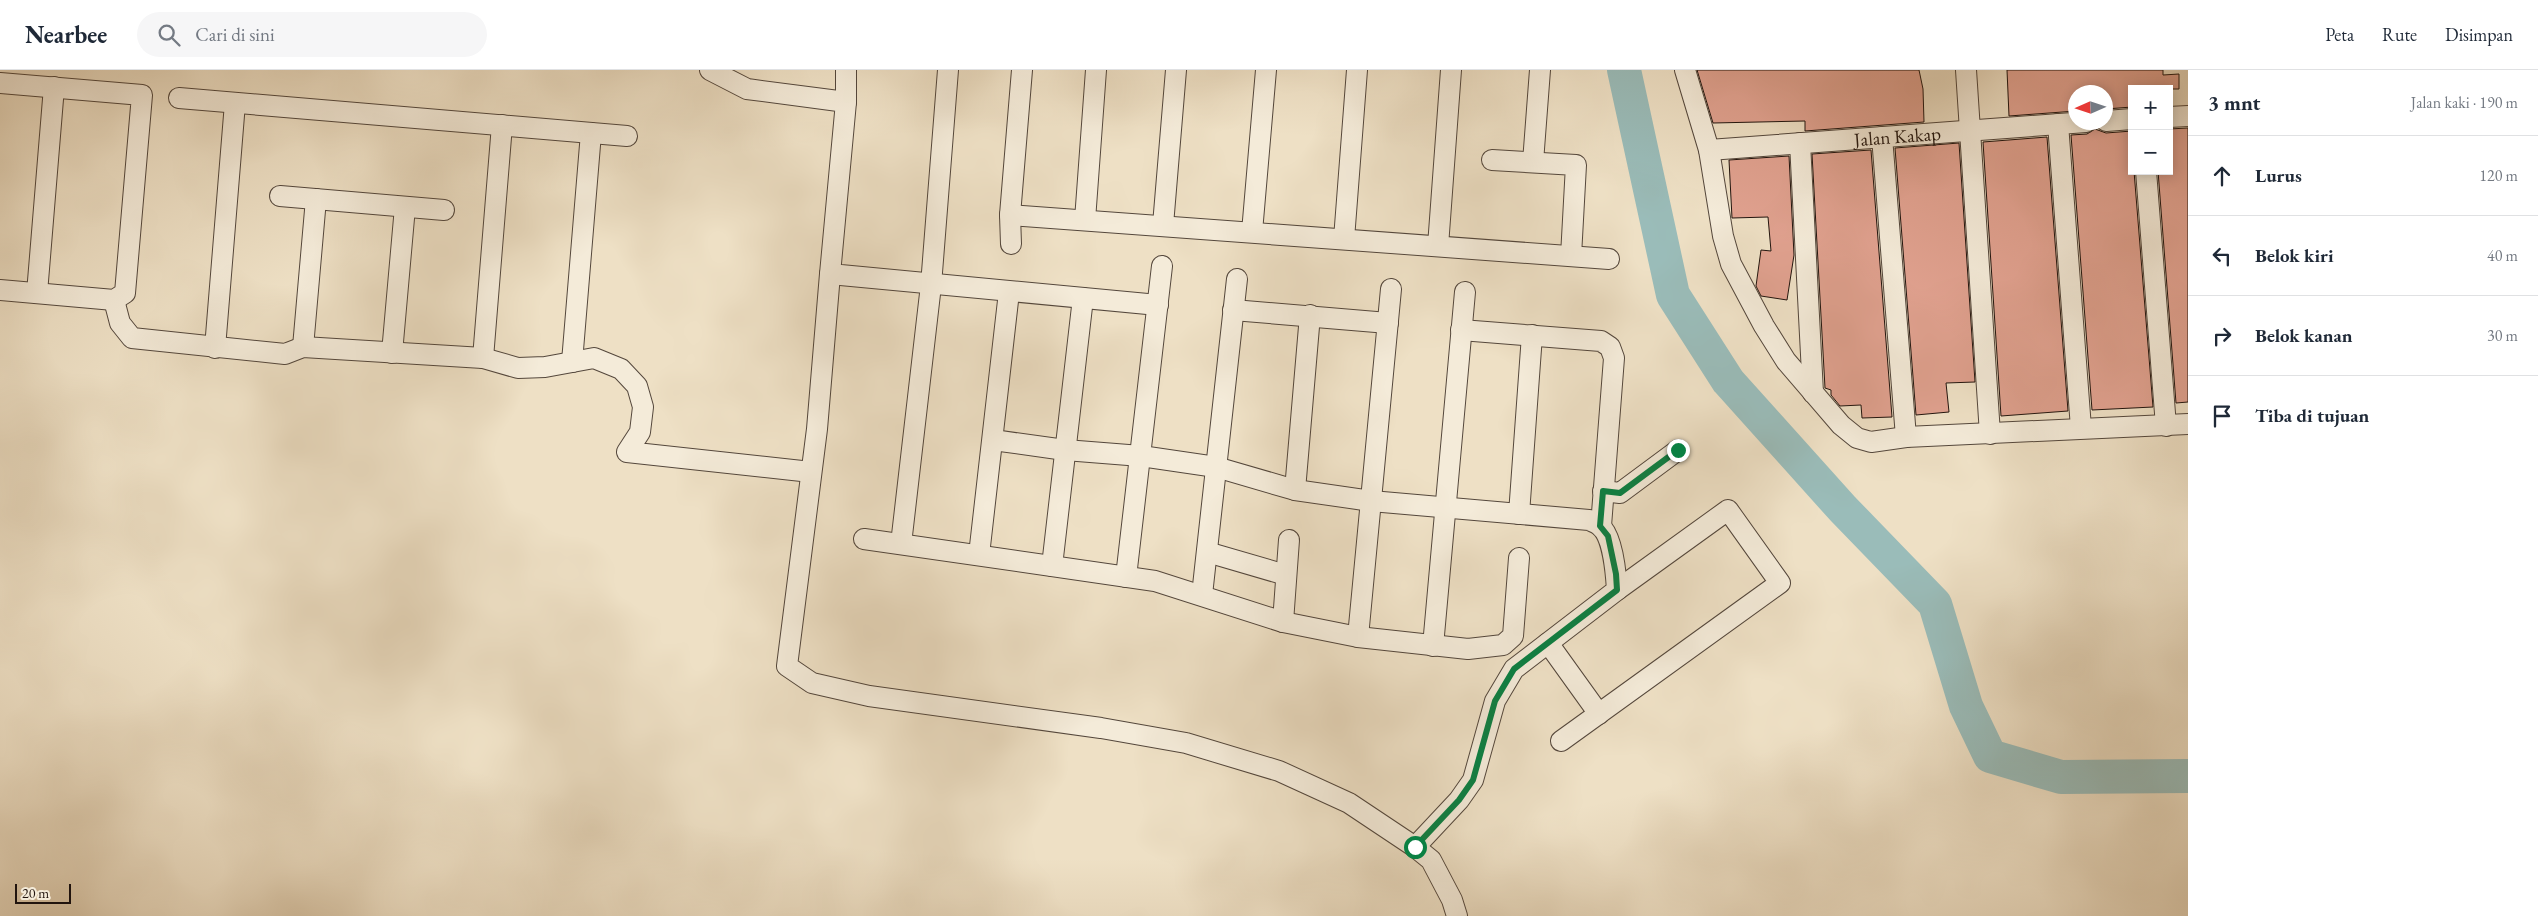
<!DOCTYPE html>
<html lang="id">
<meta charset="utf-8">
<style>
body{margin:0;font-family:"EB Garamond",serif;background:#f6f6f7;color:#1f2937}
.controls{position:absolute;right:15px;top:15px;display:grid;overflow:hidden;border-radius:0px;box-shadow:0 2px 12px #0003}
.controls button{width:45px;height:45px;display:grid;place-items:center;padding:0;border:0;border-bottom:1px solid #e0e1e3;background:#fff;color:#1f2937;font:25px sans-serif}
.compass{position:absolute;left:2068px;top:15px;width:45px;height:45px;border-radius:50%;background:#fff;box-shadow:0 2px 12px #0003;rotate:267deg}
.scale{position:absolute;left:15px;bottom:12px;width:56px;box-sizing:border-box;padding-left:5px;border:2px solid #21140e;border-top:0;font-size:14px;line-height:18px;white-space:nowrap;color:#21140e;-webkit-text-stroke:4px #f4ebd9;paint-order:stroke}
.stop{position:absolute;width:15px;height:15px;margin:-11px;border:4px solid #0b8043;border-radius:50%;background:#fff}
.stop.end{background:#0b8043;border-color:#fff;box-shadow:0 1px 5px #0008}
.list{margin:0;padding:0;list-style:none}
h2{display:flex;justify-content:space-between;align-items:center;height:65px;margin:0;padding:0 20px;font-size:21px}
h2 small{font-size:16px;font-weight:400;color:#747a83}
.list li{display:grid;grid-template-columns:32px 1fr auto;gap:15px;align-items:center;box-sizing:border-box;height:80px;padding:0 20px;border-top:1px solid #e0e1e3}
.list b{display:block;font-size:19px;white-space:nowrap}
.list em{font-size:16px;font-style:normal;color:#747a83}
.icon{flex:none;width:28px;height:28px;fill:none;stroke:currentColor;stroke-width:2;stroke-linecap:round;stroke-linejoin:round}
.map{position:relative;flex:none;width:2188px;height:846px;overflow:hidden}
header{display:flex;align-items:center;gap:30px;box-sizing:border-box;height:70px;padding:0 25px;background:#fff;border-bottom:1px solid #e0e1e3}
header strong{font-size:24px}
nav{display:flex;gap:28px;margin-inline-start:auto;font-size:18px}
.search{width:350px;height:45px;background:#f6f6f7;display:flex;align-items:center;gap:12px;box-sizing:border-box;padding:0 18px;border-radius:28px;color:#747a83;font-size:19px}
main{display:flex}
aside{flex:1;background:#fff}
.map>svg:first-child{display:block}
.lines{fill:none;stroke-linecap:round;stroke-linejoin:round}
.river{stroke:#9abcb9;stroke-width:34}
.building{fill:#e0a18f;stroke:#21140e}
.minor-casing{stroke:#54473c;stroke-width:22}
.minor{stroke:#f4ebd9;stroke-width:20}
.route{stroke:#0b8043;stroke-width:6}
.labels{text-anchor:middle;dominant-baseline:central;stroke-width:4;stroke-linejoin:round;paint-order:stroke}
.street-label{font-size:19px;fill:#21140e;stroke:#f4ebd9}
</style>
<header>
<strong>Nearbee</strong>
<div class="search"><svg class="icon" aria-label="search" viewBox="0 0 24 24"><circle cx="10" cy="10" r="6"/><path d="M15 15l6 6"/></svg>Cari di sini</div>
<nav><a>Peta</a><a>Rute</a><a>Disimpan</a></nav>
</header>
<main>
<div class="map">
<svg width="2188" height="846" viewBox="0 0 2188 846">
<rect width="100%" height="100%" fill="#eee0c5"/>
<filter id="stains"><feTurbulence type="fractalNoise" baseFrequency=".004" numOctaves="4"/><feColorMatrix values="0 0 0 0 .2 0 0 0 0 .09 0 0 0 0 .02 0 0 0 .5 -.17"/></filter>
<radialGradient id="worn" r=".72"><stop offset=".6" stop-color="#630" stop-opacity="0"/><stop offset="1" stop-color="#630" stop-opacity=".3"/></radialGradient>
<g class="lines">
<!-- river -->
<path class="river" d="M1624 0 1673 225 1728 311 1843 439 1935 534 1966 636 1990 686 2061 707 2188 706"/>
</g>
<!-- building -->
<path class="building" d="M1697 0H1919L1923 19 1924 52 1805 61V51L1713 53Z
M2007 0H2163V5L2179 4V19H2132V37L2106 39V22H2076V41L2009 46Z
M2188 58V332L2176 333 2158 101H2169V59Z
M2095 59 2106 63 2132 61V101H2134L2153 337 2092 340 2071 65 2087 64Z
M2047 67 2068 341 2001 346 1983 72Z
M1959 73 1975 312 1946 313 1949 342 1916 345 1895 78Z
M1871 80 1892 347 1862 348 1861 335 1840 336 1831 325V320L1825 318 1812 84Z
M1789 86 1794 185 1787 230 1761 226 1756 216 1761 180 1771 181 1768 147 1732 148 1729 90Z"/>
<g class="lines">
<!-- minor casing -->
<g class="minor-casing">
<g id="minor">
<path d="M710 0 747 19 846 32 830 204 1158 235"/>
<path d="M1685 0 1709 80 1723 166 1731 194 1764 256 1786 291 1841 355 1857 368 1871 372 1906 367 2188 354"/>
<path d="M1966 0 1990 364"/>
<path d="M0 13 142 25 125 223 114 230 0 220"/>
<path d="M179 28 627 66"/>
<path d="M846 32V0"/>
<path d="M2169 47 2188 46"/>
<path d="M2106 51 2132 49"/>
<path d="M2058 54 2081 358"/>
<path d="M1882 67 1906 367"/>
<path d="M1800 73 1813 323"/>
<path id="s1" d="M1709 80 2086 52"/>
<path d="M1492 90 1576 95 1571 186"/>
<path d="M1533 92 1540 0"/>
<path d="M2146 101 2166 356"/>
<path d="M280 126 444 140"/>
<path d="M1010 145 1609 189"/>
<path d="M1085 150 1096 0"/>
<path d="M1163 155 1176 0"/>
<path d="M1252 162 1266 0"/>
<path d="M1344 169 1357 0"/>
<path d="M1011 174 1010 145 1022 0"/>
<path d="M1438 176 1451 0"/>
<path d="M830 204 817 359 787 596 812 613 869 626 1101 658 1186 673 1279 701 1349 733 1415 777"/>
<path d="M37 223 54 17"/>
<path d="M114 230 120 253 132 268 285 284 303 277 483 288 518 298 545 297 594 288 621 299 637 316 643 337 640 362 627 382 811 402"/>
<path d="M1233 240 1388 253"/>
<path d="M1461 260 1601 271 1610 277 1614 288 1601 456"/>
<path d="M303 277 316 129"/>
<path d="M215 278 235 33"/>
<path d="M392 283 405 137"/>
<path d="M483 288 502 55"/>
<path d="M572 292 591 63"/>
<path d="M993 370 1065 380 1141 386 1216 397 1295 420 1371 431 1589 450C1593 452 1597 453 1600 456 1613 466 1616 504 1617 520L1514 599 1495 631 1473 710 1459 730 1415 777 1431 790 1452 830 1457 846"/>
<path d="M1295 420 1310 245"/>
<path d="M1603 421 1620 423 1678 380"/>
<path d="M1519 444 1532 265"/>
<path d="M864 469 1155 511 1283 552 1358 567 1468 579 1503 575 1513 566 1519 488"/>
<path d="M901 474 931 215 948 0"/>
<path d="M1207 482 1286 505"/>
<path d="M979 485 1009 222"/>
<path d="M1052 496 1083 228"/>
<path d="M1126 507 1162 196"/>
<path d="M1202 525 1237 209"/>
<path d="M1283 552 1289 470"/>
<path d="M1358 567 1391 219"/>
<path d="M1548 573 1599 644"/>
<path d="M1433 576 1465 222"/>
<path d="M1561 671 1780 513 1728 440 1617 520"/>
</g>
</g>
<!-- minor -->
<use href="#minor" class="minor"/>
</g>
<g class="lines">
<!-- route -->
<path class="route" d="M1415 777 1459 730 1473 710 1495 631 1514 599 1617 520 1616 504 1608 466 1600 456 1603 421 1620 423 1678 380"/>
</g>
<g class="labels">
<!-- street labels -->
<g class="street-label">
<text stroke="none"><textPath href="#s1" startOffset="189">Jalan Kakap</textPath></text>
</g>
</g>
<rect width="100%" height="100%" filter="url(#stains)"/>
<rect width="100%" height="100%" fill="url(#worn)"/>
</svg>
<div class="controls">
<button>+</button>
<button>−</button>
</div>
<svg class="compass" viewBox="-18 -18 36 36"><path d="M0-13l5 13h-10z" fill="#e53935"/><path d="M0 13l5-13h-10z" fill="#747a83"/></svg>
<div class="scale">20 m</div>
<div class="stop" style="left:1415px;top:777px"></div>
<div class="stop end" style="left:1678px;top:380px"></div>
</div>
<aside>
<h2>3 mnt<small>Jalan kaki · 190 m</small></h2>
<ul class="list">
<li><svg class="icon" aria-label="ahead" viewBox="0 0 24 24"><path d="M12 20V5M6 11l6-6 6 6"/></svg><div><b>Lurus</b></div><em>120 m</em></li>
<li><svg class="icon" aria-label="left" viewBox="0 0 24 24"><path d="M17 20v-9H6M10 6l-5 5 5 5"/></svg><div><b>Belok kiri</b></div><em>40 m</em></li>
<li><svg class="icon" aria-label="right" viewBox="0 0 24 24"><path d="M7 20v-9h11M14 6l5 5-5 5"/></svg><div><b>Belok kanan</b></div><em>30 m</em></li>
<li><svg class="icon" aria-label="arrive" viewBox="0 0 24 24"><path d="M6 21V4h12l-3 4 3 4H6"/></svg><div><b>Tiba di tujuan</b></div></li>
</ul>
</aside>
</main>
